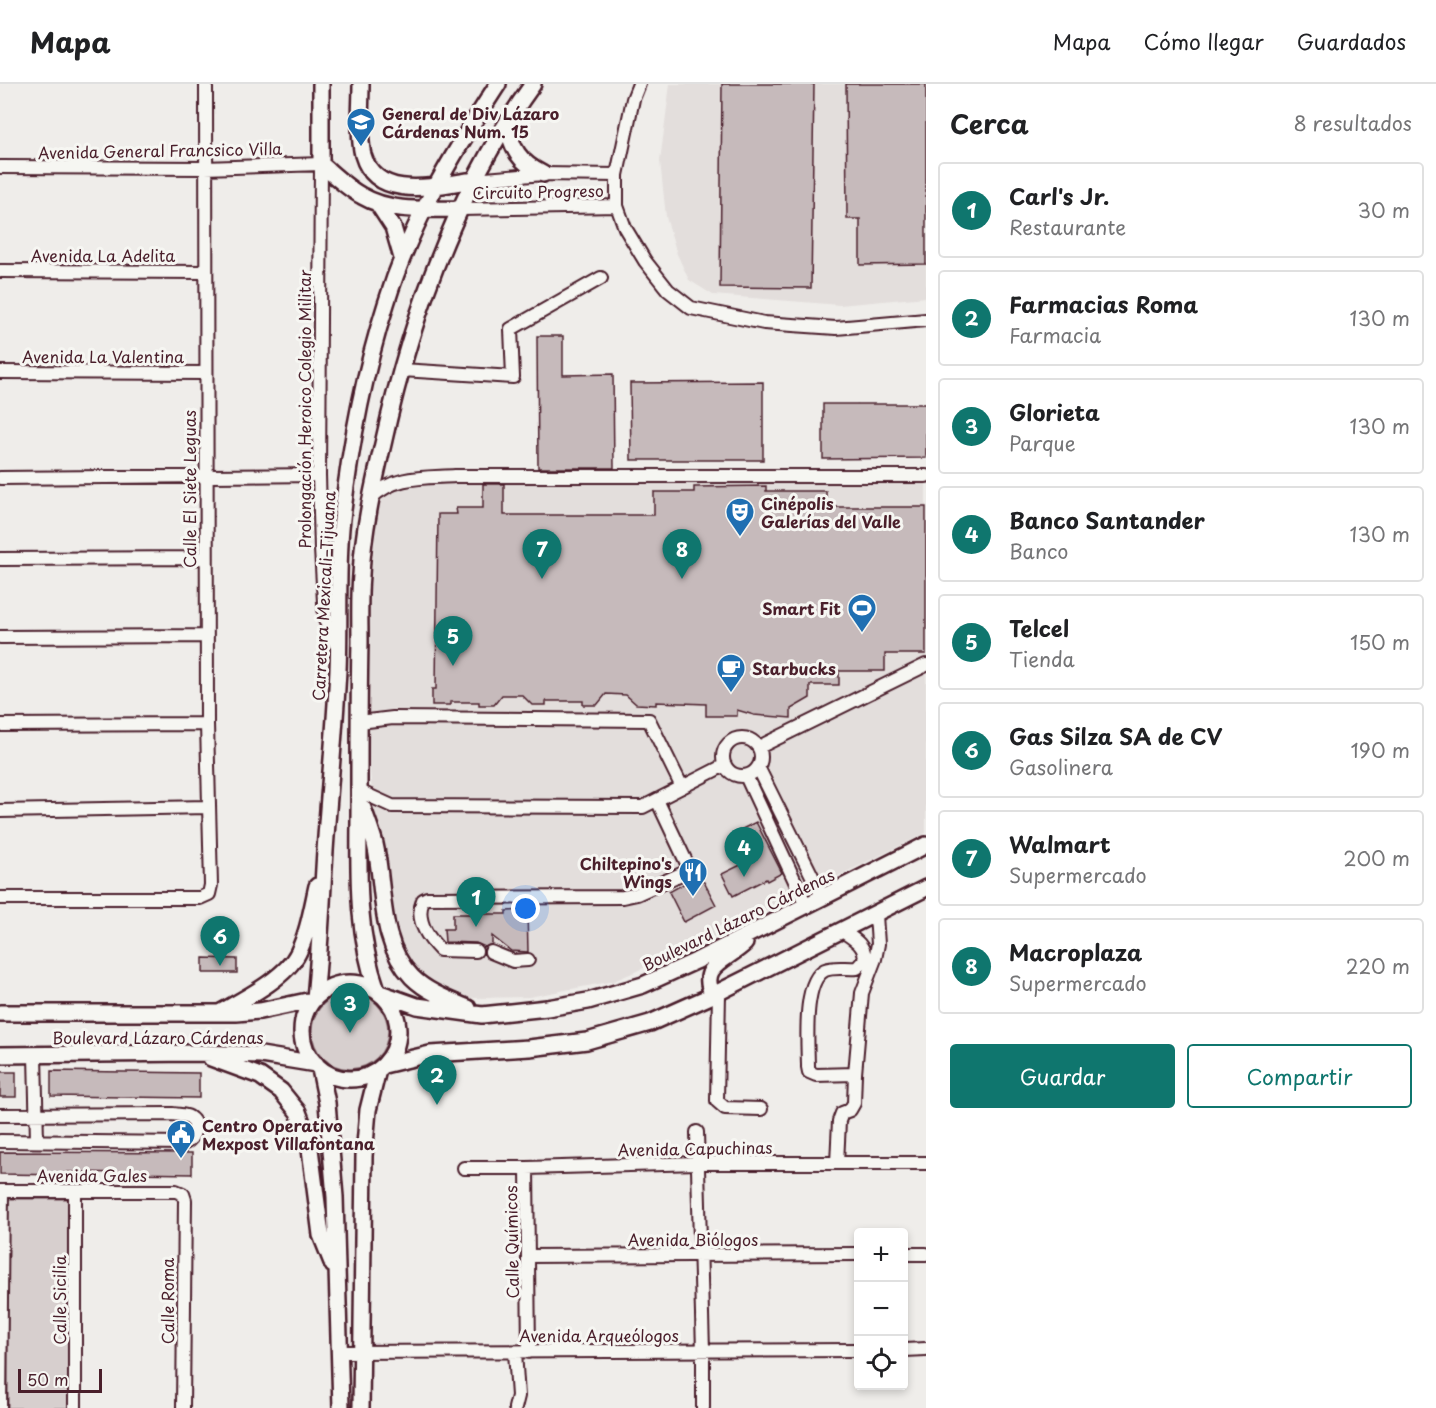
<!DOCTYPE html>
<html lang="es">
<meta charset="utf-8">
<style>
body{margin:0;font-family:"Playpen Sans",sans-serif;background:#f6f6f6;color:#202124}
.controls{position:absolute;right:18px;bottom:18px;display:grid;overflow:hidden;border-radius:6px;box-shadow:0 3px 9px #0003}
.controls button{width:54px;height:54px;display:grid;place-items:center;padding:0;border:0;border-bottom:2px solid #e0e0e0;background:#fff;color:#202124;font:30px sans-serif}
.scale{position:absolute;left:18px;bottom:15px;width:84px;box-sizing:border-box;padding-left:6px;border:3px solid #4a1f2b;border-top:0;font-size:16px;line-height:21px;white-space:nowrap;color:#4a1f2b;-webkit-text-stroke:4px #f6f6f2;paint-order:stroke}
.you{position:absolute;left:526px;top:825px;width:21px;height:21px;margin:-15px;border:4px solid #fff;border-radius:50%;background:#1a73e8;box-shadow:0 0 0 9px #1a73e833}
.badge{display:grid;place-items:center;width:39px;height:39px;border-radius:50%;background:#0f766e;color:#fff;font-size:20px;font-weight:700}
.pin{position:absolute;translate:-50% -50px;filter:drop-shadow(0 2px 3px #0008)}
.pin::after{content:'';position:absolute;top:32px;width:21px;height:18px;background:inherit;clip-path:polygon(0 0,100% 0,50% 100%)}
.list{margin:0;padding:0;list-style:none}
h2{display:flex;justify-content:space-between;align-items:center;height:78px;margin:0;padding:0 24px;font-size:26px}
h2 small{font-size:20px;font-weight:400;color:#757577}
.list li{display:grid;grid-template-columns:39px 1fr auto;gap:18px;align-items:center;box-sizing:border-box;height:96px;margin:0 12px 12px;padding:0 12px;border:2px solid #e0e0e0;border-radius:6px}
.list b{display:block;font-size:22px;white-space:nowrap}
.list p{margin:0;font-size:20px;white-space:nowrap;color:#757577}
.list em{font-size:20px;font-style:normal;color:#757577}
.actions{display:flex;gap:12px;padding:18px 24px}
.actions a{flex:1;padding:14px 0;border:2px solid #0f766e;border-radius:6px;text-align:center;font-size:21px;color:#0f766e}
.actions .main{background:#0f766e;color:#fff}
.icon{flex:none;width:33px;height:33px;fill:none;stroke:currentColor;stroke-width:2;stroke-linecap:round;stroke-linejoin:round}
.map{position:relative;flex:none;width:926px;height:1324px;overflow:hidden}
header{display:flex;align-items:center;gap:36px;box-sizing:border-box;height:84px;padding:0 30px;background:#fff;border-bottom:2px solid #e0e0e0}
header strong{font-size:28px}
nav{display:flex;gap:33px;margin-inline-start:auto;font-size:21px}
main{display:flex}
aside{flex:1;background:#fff}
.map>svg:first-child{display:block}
.built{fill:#e3dedc}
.green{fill:#d7cfce;stroke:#90777c;stroke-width:1.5}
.building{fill:#c6babb;stroke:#4a1f2b;stroke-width:1.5}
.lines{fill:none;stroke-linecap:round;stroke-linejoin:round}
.minor-casing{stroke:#4a1f2b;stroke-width:16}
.major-casing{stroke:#4a1f2b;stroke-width:20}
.minor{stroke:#f6f6f2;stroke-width:12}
.major{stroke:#f6f6f2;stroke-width:15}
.labels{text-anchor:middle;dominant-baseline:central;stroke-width:6;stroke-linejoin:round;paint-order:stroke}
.poi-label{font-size:16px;font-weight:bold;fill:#4a1f2b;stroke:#f6f6f2;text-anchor:start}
.street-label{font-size:16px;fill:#4a1f2b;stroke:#f6f6f2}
</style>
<header>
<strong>Mapa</strong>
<nav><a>Mapa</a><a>Cómo llegar</a><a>Guardados</a></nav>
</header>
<main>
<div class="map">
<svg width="926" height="1324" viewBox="0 0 926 1324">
<rect width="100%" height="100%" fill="#efedea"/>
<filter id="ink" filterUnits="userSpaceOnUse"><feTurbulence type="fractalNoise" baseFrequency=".0167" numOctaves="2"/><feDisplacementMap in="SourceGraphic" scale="12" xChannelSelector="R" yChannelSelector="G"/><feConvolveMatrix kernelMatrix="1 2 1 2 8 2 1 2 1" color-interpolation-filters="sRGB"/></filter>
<g filter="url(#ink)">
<!-- built -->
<path class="built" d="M670 0H926V213L840 221 713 211 689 196 677 170 666 133 660 77Z
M926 390V749L707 856 614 897 529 913 470 914 434 902 409 879 396 849 375 734 368 672V528L377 432 388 392Z"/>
<!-- green -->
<path class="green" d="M312 947a38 38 0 1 1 76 0a38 38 0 1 1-76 0Z
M7 1115H69V1324H8Z"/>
<!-- building -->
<path class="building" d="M722 0H814L811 204 720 203Z
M846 0H926V180L860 181V135H847Z
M537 252H563V291L613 290 614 384H538Z
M763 298V376H631L630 299Z
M823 320H926V374L823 375Z
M483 400H504V431H654V408H694V403L766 402V407H826V423H926V570H885V587H839V601H810V614L791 625V634L754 631 737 626V632H706V620L656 618V621L636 620 626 611 606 610 597 621H583V617H546V621H532L522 611H502L494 621H479V618H450V621H432V605H436L438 430H457L456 424H483Z
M756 738 782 789 767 797 766 795 733 812 722 790 755 774 740 746Z
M694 794 704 798 716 821 684 838 669 808Z
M471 826H485V830H506V827L527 826 528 868 511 867 492 852V860L485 863 476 859 445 858 444 845H453V830H471Z
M203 874 237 875V889H203Z
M51 987 199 989V1014L51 1012Z
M0 988H16V1013H0Z
M0 1068 192 1069V1090L67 1088V1091L0 1090Z"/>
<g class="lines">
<!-- minor casing -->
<g class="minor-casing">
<path id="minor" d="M639 0 633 15 617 91V122L625 144 645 177 668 206 691 224 764 239 836 244 926 236
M0 83 205 84 321 80 319 391 321 465 325 536 337 563
M474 96 543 90 617 91
M460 125 617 122
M0 187 206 188
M402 286 513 293 511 245 601 194
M0 288 205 289
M0 394 319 391
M371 414C395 391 423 394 455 392H926
M0 475 206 474
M0 553 207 552
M359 638 393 634 649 636 682 703
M0 641 207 640
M723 673a19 19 0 1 1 38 0a19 19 0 1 1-38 0Z
M759 663 926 581
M758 683 823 814
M746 692 807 823
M359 707 392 722 643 723 725 681
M0 727 208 723
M0 814H200L209 810 211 801 207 640 206 0
M841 846C852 854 865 860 865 875L857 884C847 885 834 882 825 886 802 897 808 961 808 983L809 988 816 991 855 990
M476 867 440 866C427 853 415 835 423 816L427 814 623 813 637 810 690 786 657 716
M491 868 513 877 528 876
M719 909 717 1017 725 1024 761 1025
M35 971 37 1057
M0 1031 173 1030C178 1031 185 1031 189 1033 200 1040 194 1054 185 1059L0 1057
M697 1048 703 1267V1324
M837 1079 839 1037 842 1029 850 1026 854 1019 855 990 862 909 875 875 878 860 876 831
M464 1084H527L698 1079H926
M527 1084 529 1268
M0 1107H176L183 1110 185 1116 183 1324
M904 1170H926
M528 1172 858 1170
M904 1266 926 1265
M340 1268 858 1266
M0 1324 2 1107
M75 1324V1108
M515 1324 518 1312 515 1268"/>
</g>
<!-- major casing -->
<g class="major-casing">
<path id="major" d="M321 0V80C334 91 347 104 362 112 391 129 428 125 460 125
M361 0C361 21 358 51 363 71 377 119 438 101 474 96
M508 39C510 64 520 79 543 90
M378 120 393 143 402 174
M363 724C367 736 372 748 375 760 385 803 378 858 412 893 427 908 449 916 468 924
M302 947a48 48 0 1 1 96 0a48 48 0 1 1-96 0Z
M377 906C353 840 360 769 359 700 359 652 359 605 360 558 360 536 359 513 361 491 363 447 373 403 383 360 411 233 456 106 533 0
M383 910 417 922 482 931 547 924 588 917 643 901 696 877 926 761
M713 911C698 882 726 877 745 859
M315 914C320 865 322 816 325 767 329 707 335 646 338 586 340 539 337 491 341 444 349 368 363 292 386 220 411 138 452 71 498 0
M221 928C244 915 286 894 298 869 308 849 312 824 317 802
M0 929H236L260 927 312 916
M0 971 196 969 261 971 316 980
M211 974 260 992 281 1007 298 1028 309 1057 321 1151 333 1181
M384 981 430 970 529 964 587 957 650 939 713 911 926 804
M320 985 327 1019 335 1113 341 1324
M361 1324 364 1072 368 1026 378 986"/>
</g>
<!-- minor -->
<use href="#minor" class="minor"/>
<!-- major -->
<use href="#major" class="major"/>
</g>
</g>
<!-- icons -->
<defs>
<g id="school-pin" transform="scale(1.5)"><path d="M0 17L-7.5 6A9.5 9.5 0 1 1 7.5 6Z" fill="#1f6fb2" stroke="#f6f6f2"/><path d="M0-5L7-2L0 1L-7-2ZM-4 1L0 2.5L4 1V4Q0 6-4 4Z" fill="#fff"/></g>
<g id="theatre-pin" transform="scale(1.5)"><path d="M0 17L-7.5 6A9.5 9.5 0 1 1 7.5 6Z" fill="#1f6fb2" stroke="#f6f6f2"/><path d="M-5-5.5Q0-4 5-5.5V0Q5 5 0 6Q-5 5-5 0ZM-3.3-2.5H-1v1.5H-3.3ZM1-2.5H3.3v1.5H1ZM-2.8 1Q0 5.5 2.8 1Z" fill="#fff"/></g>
<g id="stadium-pin" transform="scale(1.5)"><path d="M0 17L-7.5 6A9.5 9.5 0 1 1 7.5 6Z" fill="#1f6fb2" stroke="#f6f6f2"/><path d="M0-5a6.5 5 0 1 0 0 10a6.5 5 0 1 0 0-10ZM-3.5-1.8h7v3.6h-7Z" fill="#fff"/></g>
<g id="cafe-pin" transform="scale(1.5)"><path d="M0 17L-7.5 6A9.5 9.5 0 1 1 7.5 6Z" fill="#1f6fb2" stroke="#f6f6f2"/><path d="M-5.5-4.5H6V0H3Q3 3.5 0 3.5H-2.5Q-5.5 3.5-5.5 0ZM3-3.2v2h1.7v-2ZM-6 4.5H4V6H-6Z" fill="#fff"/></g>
<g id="restaurant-pin" transform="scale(1.5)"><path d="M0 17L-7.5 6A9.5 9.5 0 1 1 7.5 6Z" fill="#1f6fb2" stroke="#f6f6f2"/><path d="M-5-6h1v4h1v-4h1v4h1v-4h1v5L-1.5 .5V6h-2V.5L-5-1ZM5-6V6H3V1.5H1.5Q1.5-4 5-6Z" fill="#fff"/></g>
<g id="civic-pin" transform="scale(1.5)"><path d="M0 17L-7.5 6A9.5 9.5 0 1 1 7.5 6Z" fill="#1f6fb2" stroke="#f6f6f2"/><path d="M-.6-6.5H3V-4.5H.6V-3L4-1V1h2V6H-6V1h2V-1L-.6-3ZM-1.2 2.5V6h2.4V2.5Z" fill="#fff"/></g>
</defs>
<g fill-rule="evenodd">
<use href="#school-pin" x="361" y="38"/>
<use href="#theatre-pin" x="740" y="428"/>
<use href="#stadium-pin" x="862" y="524"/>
<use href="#cafe-pin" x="731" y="584"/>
<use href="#restaurant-pin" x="693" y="788"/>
<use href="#civic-pin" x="181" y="1050"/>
</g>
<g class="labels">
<!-- poi labels -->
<g class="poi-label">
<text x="382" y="29">General de Div Lázaro<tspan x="382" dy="18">Cárdenas Num. 15</tspan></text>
<text x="761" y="419">Cinépolis<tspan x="761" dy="18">Galerías del Valle</tspan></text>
<text x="841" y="524" text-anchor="end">Smart Fit</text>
<text x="752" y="584">Starbucks</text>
<text x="672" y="779" text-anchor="end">Chiltepino's<tspan x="672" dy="18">Wings</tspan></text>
<text x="202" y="1041">Centro Operativo<tspan x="202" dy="18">Mexpost Villafontana</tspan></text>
</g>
<!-- street labels -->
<g class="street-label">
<text transform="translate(160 66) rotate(-1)">Avenida General Francsico Villa</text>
<text transform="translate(538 107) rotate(-1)">Circuito Progreso</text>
<text x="103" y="171">Avenida La Adelita</text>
<text x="103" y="272">Avenida La Valentina</text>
<text transform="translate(304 325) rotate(-90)">Prolongación Heroico Colegio Militar</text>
<text transform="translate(189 405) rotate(-90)">Calle El Siete Leguas</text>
<text transform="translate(323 512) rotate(-87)">Carretera Mexicali–Tijuana</text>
<text transform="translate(738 835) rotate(-26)">Boulevard Lázaro Cárdenas</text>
<text x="158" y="953">Boulevard Lázaro Cárdenas</text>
<text transform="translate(695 1064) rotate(-1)">Avenida Capuchinas</text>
<text x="92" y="1091">Avenida Gales</text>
<text x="693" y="1155">Avenida Biólogos</text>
<text transform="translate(511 1158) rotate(-91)">Calle Químicos</text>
<text transform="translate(59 1216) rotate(-90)">Calle Sicilia</text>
<text transform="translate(167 1217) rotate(-90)">Calle Roma</text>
<text x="599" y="1251">Avenida Arqueólogos</text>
</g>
</g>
</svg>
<div class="controls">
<button>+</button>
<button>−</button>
<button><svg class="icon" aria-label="locate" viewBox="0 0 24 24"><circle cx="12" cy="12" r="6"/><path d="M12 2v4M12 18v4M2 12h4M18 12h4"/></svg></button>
</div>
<div class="scale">50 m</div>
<div class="you"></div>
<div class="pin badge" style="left:476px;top:843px">1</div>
<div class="pin badge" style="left:437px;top:1021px">2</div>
<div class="pin badge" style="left:350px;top:949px">3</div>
<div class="pin badge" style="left:744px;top:793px">4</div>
<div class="pin badge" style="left:453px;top:582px">5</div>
<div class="pin badge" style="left:220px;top:882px">6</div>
<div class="pin badge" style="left:542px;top:495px">7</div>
<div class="pin badge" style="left:682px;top:495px">8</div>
</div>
<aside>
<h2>Cerca<small>8 resultados</small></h2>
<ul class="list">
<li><span class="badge">1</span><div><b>Carl's Jr.</b><p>Restaurante</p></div><em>30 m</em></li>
<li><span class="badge">2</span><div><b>Farmacias Roma</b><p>Farmacia</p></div><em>130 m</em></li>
<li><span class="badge">3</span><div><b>Glorieta</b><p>Parque</p></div><em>130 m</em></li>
<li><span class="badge">4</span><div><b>Banco Santander</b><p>Banco</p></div><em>130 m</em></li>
<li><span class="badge">5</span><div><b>Telcel</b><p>Tienda</p></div><em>150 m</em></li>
<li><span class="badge">6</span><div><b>Gas Silza SA de CV</b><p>Gasolinera</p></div><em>190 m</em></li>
<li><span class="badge">7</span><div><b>Walmart</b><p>Supermercado</p></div><em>200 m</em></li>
<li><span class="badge">8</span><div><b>Macroplaza</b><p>Supermercado</p></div><em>220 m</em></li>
</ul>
<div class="actions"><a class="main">Guardar</a><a>Compartir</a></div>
</aside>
</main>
